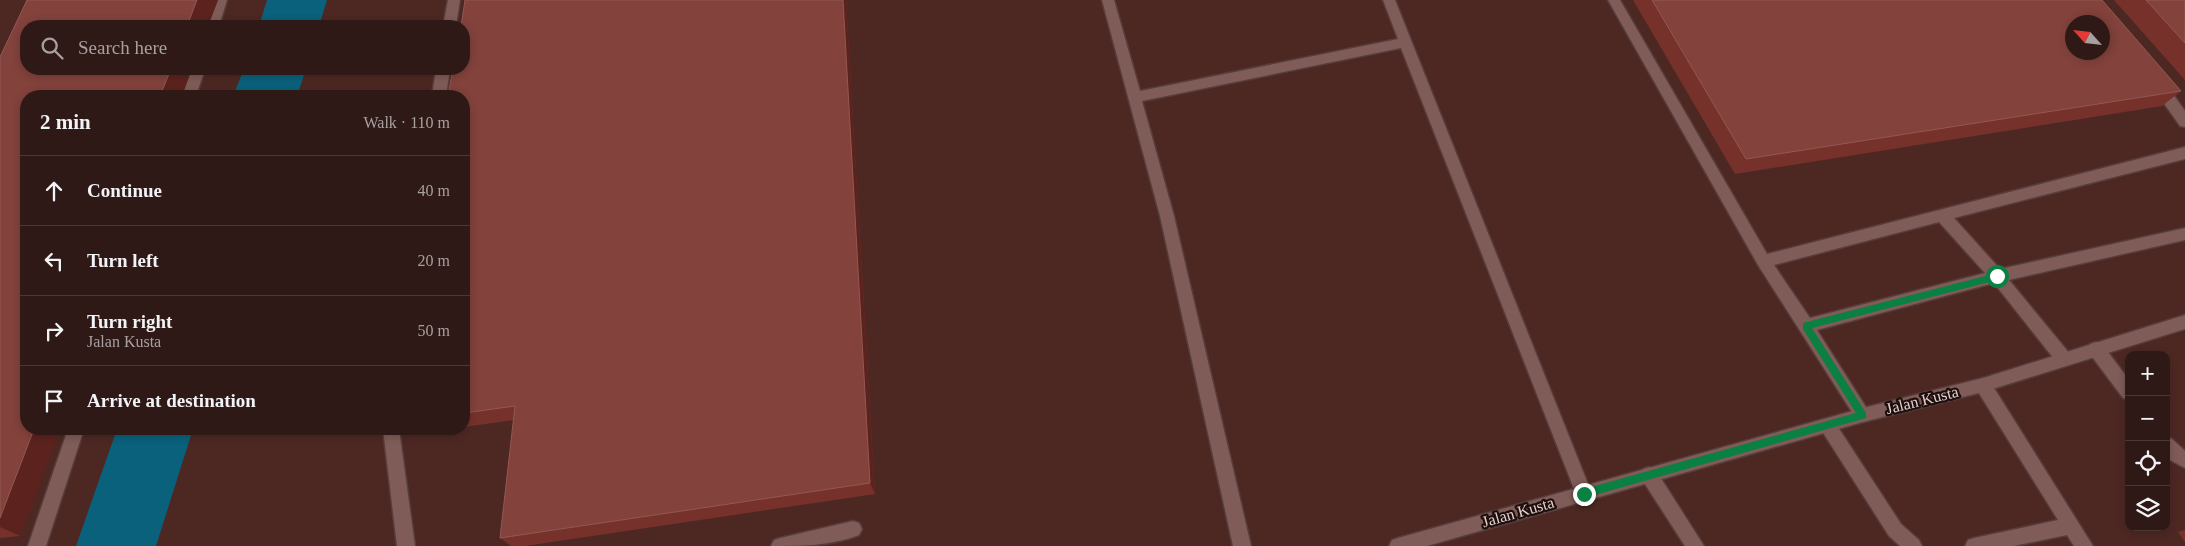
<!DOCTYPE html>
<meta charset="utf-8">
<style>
body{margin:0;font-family:Georgia,serif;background:#3b2623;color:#f1f3f6}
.controls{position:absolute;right:15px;bottom:15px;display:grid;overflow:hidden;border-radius:10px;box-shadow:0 2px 8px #0003}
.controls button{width:45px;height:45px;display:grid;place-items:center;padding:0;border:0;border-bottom:1px solid #4a3835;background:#2f1916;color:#f1f3f6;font:25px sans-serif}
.compass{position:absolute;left:2065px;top:15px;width:45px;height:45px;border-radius:50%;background:#2f1916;box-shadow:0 2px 8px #0003;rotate:297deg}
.stop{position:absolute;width:15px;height:15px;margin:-11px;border:4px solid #0b8043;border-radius:50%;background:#fff}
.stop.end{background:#0b8043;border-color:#fff;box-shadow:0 1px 5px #0008}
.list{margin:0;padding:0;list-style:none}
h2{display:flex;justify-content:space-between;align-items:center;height:65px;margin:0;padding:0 20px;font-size:21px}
h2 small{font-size:16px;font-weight:400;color:#a7a0a1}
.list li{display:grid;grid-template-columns:32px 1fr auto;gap:15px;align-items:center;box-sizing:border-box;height:70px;padding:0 20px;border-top:1px solid #4a3835}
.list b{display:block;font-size:19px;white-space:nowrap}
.list p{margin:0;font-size:16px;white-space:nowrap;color:#a7a0a1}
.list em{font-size:16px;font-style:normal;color:#a7a0a1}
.icon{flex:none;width:28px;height:28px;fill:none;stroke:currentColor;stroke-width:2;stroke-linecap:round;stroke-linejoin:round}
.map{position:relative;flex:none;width:2185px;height:546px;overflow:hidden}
.search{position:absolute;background:#2f1916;box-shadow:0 2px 8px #0003;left:20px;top:20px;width:450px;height:55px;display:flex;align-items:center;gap:12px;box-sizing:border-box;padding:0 18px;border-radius:20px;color:#a7a0a1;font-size:19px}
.panel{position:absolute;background:#2f1916;box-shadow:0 2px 8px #0003;left:20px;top:90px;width:450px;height:345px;border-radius:20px}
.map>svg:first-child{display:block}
.built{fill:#4d2823;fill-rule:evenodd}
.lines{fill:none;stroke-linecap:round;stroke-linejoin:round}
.river{fill:#0a617b;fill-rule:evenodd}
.service-casing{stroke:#563c3a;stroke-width:3}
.tertiary-casing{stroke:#563c3a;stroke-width:3}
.service{fill:#7f5c57;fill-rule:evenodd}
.tertiary{fill:#7f5c57;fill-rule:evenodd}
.wall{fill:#77312b}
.shaded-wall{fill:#5c231e}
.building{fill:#83423c;stroke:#925853;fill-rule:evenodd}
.route{fill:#0b8043}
.labels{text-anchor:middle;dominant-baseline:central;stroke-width:4.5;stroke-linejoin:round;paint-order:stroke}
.street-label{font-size:16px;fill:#e3cfcb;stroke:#1d0f0d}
</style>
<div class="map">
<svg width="2185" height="546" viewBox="0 0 2185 546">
<rect width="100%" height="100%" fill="#3f211d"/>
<!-- built -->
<path class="built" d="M0 0H2185V546H0ZM2072 22H2102V52H2072ZM26 26H464V69H26ZM26 96H464V429H26ZM2129 355H2166V527H2129Z"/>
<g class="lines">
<!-- river -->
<path class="river" d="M267 0H327L319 26H259Z
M244 69H306L297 96H233Z
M117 429H193L156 546H76Z"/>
<!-- service casing -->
<g class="service-casing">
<path id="service" d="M215 0H227L219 26H207Z
M448 0H460L456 26H443Z
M1102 0H1114L1140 91 1398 39 1383 0H1395L1592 494 1590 500 1584 502 1578 500 1576 494 1401 48 1142 101 1174 216 1251 546H1233L1160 216Z
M1608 0H1620L1767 254 2185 147V159L1954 218 2000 269 2185 228V240L2009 280 2070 354 2072 359 2070 364 2064 366 2058 364 1994 283 1817 330 1871 415 1869 420 1863 422 1857 420 1758 265ZM1939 222 1985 273 1810 318 1774 265Z
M191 69H205L196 96H182Z
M436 69H450L446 96H432Z
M2158 79 2163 80 2185 111V127L2180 126 2153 88 2151 84 2153 80Z
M2096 342 2102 344 2129 380V400L2123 398 2090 354 2088 349 2090 344Z
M1983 378 1989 380 2093 546H2074L2067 535 2014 546H1965L1968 540 1974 538 2058 520 1977 390 1975 385 1977 380Z
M1828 419 1834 421 1901 524 1919 540 1922 546H1900L1889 536 1822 431 1820 426 1822 421Z
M68 429H84L46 546H28Z
M383 429H399L415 546H397Z
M2166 437 2172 439 2185 451V468L2170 460 2166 456Z
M1649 467 1655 469 1704 546H1685L1643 481 1641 475 1643 469Z
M853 521 859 523 862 529 859 535C831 546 801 546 771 546L774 540 780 538Z"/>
</g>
<!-- tertiary casing -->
<g class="tertiary-casing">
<path id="tertiary" d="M2185 315V329L1983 392 1863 422 1427 546H1389L1392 540 1398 538 1863 408 1983 378Z"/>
</g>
<!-- service -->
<use href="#service" class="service"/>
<!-- tertiary -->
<use href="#tertiary" class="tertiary"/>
</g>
<!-- wall -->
<path class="wall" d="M27 0H218L208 26H26L20 536 0 538V57Z
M465 0H846L875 494 525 546H511L500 538 514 420 464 427V96Z
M1633 0H2102L2181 91 2162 106 1735 174Z
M2114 0H2185V80Z
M397 429H452L405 435Z
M2185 530V542L2178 532Z"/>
<!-- shaded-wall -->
<path class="shaded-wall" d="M197 0H218L208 26H187Z
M843 0H846L875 494 870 483Z
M171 69H192L182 96H160Z
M34 429H60L20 536 0 527V518Z"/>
<!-- building -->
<path class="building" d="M27 0H197L187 26H26V69H171L160 96H26V429H34L0 518V57Z
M465 0H843L870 483 500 538 515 406 464 413V96H448L453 69H464V26H461Z
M1652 0H2102L2181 91 1746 159ZM2072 22H2102V52H2072Z
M2146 0H2185V43Z"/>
<!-- route -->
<path class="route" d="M1997 273 2001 276 1997 280 1812 328 1866 413V418L1584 498 1581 497V491L1584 489 1856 413 1803 329V323Z"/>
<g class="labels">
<!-- street labels -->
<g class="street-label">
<text transform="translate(1922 400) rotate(-14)">Jalan Kusta</text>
<text transform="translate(1518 512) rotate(-16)">Jalan Kusta</text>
</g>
</g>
</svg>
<div class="controls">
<button>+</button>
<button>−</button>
<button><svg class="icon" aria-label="locate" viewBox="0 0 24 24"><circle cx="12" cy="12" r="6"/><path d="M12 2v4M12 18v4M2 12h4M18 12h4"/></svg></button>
<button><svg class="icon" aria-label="layers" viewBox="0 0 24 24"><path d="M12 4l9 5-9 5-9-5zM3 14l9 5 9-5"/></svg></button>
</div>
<svg class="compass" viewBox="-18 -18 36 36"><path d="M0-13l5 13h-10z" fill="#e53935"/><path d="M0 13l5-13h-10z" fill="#a7a0a1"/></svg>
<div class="stop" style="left:1997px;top:276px"></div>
<div class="stop end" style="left:1584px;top:494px"></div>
<div class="search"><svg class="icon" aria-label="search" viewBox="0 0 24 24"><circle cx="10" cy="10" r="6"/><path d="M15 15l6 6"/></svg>Search here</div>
<section class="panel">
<h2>2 min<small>Walk · 110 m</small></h2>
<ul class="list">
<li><svg class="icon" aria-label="ahead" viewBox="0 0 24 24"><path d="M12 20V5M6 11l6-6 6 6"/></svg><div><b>Continue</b></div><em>40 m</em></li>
<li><svg class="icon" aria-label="left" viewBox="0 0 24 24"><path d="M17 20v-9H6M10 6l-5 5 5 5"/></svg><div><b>Turn left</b></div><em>20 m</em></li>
<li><svg class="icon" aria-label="right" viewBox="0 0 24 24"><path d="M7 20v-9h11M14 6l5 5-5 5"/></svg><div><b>Turn right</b><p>Jalan Kusta</p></div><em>50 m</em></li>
<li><svg class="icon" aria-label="arrive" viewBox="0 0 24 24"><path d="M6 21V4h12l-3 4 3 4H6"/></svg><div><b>Arrive at destination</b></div></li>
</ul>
</section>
</div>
